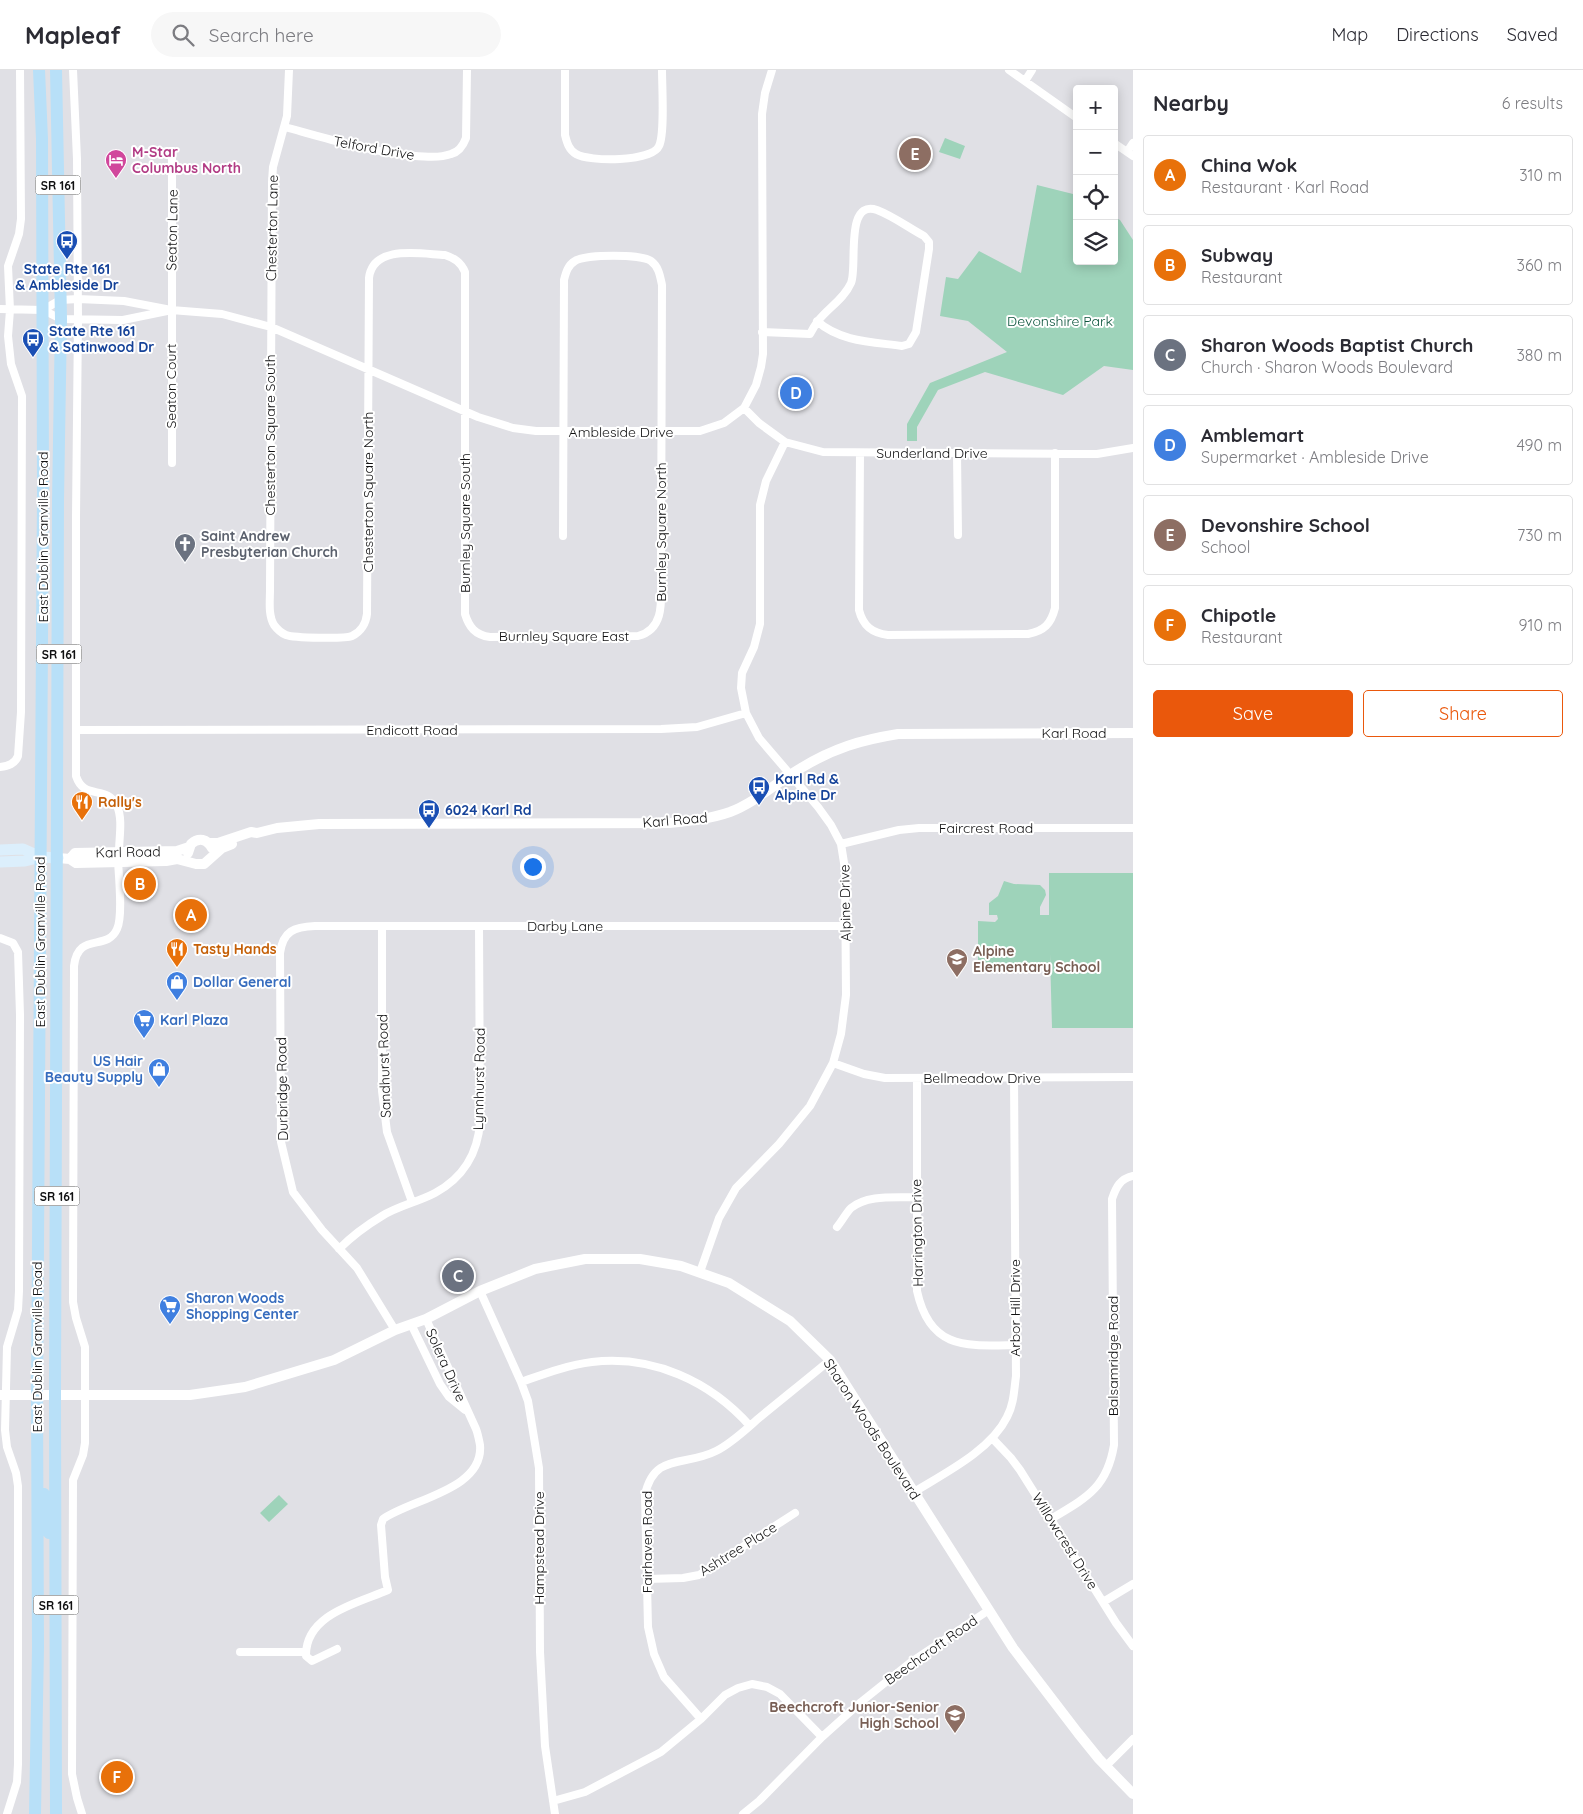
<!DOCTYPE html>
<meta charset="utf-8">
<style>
body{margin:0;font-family:Quicksand,sans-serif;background:#f7f7f7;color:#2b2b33}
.controls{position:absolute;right:15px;top:15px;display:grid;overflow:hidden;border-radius:5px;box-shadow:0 2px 12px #0003}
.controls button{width:45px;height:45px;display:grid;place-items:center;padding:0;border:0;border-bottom:1px solid #e1e1e2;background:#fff;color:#2b2b33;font:25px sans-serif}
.you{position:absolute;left:532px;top:796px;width:18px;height:18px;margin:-12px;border:4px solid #fff;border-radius:50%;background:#1a73e8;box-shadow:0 0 0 8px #1a73e833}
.badge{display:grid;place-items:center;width:32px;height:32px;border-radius:50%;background:#ea580c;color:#fff;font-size:16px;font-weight:700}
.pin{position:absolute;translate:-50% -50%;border:2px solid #fff;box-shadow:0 1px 5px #0006}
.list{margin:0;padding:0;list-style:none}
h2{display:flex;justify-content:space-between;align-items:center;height:65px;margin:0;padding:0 20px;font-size:21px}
h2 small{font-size:16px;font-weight:400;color:#7c7c81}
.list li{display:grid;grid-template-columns:32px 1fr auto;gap:15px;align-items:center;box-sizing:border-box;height:80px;margin:0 10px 10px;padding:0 10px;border:1px solid #e1e1e2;border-radius:5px}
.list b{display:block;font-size:19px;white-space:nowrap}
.list p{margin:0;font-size:16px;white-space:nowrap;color:#7c7c81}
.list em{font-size:16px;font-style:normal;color:#7c7c81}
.actions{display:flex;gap:10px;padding:15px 20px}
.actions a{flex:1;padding:11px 0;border:1px solid #ea580c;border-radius:5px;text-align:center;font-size:18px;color:#ea580c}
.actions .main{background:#ea580c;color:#fff}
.icon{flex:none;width:28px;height:28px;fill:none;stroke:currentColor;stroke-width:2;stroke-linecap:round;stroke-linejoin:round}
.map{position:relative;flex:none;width:1133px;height:1744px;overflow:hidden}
header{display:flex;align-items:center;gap:30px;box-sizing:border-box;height:70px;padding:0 25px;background:#fff;border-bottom:1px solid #e1e1e2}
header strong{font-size:24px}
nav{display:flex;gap:28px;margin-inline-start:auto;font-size:18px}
.search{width:350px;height:45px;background:#f7f7f7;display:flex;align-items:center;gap:12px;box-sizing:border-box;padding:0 18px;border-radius:28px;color:#7c7c81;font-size:19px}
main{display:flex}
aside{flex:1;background:#fff}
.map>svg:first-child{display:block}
.green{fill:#9ed3ba}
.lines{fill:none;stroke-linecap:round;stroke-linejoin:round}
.minor{stroke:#fff;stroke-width:8}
.tertiary{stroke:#fff;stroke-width:10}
.secondary{stroke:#dceffc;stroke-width:11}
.primary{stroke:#b8e0f8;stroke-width:12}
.labels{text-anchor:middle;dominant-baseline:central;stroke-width:4;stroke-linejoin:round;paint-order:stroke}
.shield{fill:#fff;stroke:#585858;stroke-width:1}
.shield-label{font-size:12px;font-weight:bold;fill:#101011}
.street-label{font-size:14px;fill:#101011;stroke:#fff}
.hotel-label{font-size:14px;font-weight:bold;fill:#b23c85;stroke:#fff;text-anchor:start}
.transit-label{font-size:14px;font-weight:bold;fill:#164399;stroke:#fff;text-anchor:start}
.park-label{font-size:14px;fill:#0b543c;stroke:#fff}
.worship-label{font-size:14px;font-weight:bold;fill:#5b616d;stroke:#fff;text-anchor:start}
.food-label{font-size:14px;font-weight:bold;fill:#c56008;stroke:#fff;text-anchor:start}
.education-label{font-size:14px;font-weight:bold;fill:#785e54;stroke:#fff;text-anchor:start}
.shop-label{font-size:14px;font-weight:bold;fill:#366cbe;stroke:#fff;text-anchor:start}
</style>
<header>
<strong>Mapleaf</strong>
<div class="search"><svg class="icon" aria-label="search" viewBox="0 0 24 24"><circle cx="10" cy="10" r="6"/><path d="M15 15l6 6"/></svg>Search here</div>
<nav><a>Map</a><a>Directions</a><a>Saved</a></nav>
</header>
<main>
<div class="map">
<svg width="1133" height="1744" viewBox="0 0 1133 1744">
<rect width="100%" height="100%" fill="#e0e0e5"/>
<!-- green -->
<path class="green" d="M945 68 965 76 960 89 939 82Z
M1037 115 1077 125V191H1114V147L1120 150 1133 170V300L1104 296 1063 325 985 302 938 320 917 357V371H907V354L930 313 1007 282 968 251 940 246 946 207 958 209 979 181 1021 203Z
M1049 803H1133V958H1052L1050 884V895H978V851L995 852 998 849 997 845H989V833L998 826 1004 811 1014 814 1040 815 1045 820 1046 825 1040 837V845H1049Z
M279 1425 288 1434 269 1452 260 1443Z"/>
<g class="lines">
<!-- minor -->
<path class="minor" d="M73 0 77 89 78 249 76 447V706C84 731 107 714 117 736 123 749 119 768 119 782
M289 0 287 46 273 97 272 112 270 520C270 531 268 545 274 555 277 559 281 563 286 565 294 568 345 569 352 566 361 562 366 553 367 544L369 208C373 174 421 184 445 185 454 188 461 192 465 202V544C469 557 475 565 490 567L638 566C668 558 660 524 661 498L662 215C660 206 659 197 651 191 642 184 585 184 575 191 568 195 566 202 564 210L563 466
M565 0V65C567 73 569 80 576 84 589 92 652 92 659 76 665 64 662 16 662 0
M1009 0 1077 48
M1025 11 1032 0
M285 57C325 68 364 80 405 85 419 86 437 89 451 84 459 82 463 76 466 68L467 0
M1114 73 1133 86
M1127 82 1133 73
M0 239 43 240 61 249 123 250 167 241
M43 240 60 230 78 229 124 231 171 240 222 244 271 257 478 347 513 358 536 361H700L724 353 744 338 756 315 761 297 763 284 762 44 765 23 772 0
M762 262 810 264C812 260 815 255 818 251 828 238 844 229 851 213 858 197 844 129 877 140 893 146 909 158 924 166L929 172V179L916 262 909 274 902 276C874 272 840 272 817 251
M744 338 759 353 785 372 823 382 1097 384 1133 378
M860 383 859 540C863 556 872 563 888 565L1028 564C1044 561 1051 554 1055 538V383
M957 383 958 465
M172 393V81
M77 660 661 659 697 657 746 643
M0 697C8 696 15 694 18 686L21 642 22 326 11 294 8 266 10 240 8 196 19 164 21 149 20 0
M841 774 899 760 919 758H1133
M382 856V1021L387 1062 412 1132
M0 868 13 873 18 882 20 945 19 1221 18 1240 7 1277 5 1360 7 1377 16 1403 18 1416V1694L17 1712 7 1744
M833 993 864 1004 885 1008 1133 1007
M917 1008V1221C930 1280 966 1276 1015 1275
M837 1157C842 1151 846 1143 851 1138 868 1124 896 1128 916 1127
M339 1179C352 1166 367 1155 382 1146 398 1136 418 1132 435 1123 463 1108 478 1083 480 1052L479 856
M700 1202 719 1148 736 1118 779 1074 810 1036 833 993 841 964 846 925 845 799 841 774 831 755 818 737 759 668 746 643 741 618 742 603 754 577 760 554V435L766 411 785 372
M480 1221 521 1312 528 1331 539 1398 540 1582 545 1676 555 1744
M411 1254 440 1314 449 1327 465 1340
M395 1260 357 1198 322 1160 293 1122 281 1072 280 883C283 861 294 857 315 856H845
M521 1312C544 1304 568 1295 592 1292 653 1285 710 1311 750 1356
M993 1369 1011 1388 1020 1400 1116 1553 1133 1576
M914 1422C945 1403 991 1380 1007 1347 1014 1334 1014 1320 1016 1306L1014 1007
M1051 1449C1086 1428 1107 1418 1114 1375L1112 1129C1116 1117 1120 1109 1133 1106
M647 1509 683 1508 699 1505 795 1443
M1103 1532 1133 1514
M337 1579 312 1591 306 1586C305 1544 358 1533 388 1520L385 1507 381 1455 383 1449C411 1429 484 1420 480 1375 479 1370 478 1364 476 1359L426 1249
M240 1582H305
M701 1649 664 1607 654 1584 648 1557 645 1425C654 1382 685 1397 716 1381 732 1373 745 1360 759 1348 782 1329 806 1310 830 1290
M1106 1696 1133 1669
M553 1731 585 1722 661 1682 701 1649 725 1625 738 1618 752 1614 767 1617 780 1624 822 1667
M82 1744 77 1728 72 1704 73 1410 83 1385 85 1373V1277L76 1248 73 1232 74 896C78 861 107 882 117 859 123 847 119 807 118 792
M743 1744 759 1731 822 1667 861 1632 911 1592 989 1540"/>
<!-- tertiary -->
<path class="tertiary" d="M208 773H218L251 762 257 763 277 758 319 754 669 753C690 751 710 749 730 742 756 732 777 712 801 698 834 678 861 670 898 664L1133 663
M188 783 191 774C199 767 207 769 212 778
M58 788 70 789 76 793 166 791 177 789 196 794H204L222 778 232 774
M70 789 75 783 177 781 189 777
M0 1325H190L245 1317 334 1290 395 1260 426 1249 480 1221 535 1199 585 1189H640L681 1196 729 1213 790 1251 830 1290 1013 1578 1078 1663 1099 1689 1133 1724"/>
<!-- secondary -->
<path class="secondary" d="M0 780 23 779 41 787 58 788
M0 792 25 791 41 787"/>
<!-- primary -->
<path class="primary" d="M44 1424 49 1463
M35 1744 38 1577 37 1326 43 421 42 69 39 0
M56 1744 55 1326 58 431 61 249 56 0"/>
</g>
<!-- icons -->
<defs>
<g id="hotel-pin" transform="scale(1.125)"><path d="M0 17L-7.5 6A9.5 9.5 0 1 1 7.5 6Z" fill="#d1479c" stroke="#fff"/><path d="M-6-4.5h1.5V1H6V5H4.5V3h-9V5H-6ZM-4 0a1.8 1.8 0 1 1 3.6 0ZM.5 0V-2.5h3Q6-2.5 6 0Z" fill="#fff"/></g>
<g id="bus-pin" transform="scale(1.125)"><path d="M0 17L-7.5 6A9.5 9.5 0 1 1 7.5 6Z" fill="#1a4fb4" stroke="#fff"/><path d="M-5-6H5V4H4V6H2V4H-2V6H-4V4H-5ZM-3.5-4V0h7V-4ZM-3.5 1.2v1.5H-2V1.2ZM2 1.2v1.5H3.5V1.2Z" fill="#fff"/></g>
<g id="church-pin" transform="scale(1.125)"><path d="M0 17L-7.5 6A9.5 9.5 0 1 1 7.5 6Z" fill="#6b7280" stroke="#fff"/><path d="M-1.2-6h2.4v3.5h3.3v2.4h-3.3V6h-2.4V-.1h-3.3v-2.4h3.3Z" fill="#fff"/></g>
<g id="restaurant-pin" transform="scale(1.125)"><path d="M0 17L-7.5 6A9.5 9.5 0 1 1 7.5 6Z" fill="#e8710a" stroke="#fff"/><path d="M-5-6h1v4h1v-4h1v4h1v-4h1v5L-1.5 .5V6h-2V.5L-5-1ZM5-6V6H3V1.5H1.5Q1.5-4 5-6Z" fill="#fff"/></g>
<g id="school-pin" transform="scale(1.125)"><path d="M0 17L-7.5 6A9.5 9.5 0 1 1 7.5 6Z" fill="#8d6e63" stroke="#fff"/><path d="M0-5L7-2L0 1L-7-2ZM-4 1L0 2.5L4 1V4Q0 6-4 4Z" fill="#fff"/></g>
<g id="shop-pin" transform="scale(1.125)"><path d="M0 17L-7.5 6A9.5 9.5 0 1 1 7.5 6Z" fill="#3f7fe0" stroke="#fff"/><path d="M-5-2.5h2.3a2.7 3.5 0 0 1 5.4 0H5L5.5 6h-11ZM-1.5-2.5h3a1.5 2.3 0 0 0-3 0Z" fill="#fff"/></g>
<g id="supermarket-pin" transform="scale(1.125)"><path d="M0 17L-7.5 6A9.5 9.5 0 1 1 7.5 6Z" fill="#3f7fe0" stroke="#fff"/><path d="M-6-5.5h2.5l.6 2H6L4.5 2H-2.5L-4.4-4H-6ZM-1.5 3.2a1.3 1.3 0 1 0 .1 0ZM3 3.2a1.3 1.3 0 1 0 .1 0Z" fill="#fff"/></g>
</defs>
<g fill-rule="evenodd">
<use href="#hotel-pin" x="116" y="90"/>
<use href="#bus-pin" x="67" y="171"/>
<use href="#bus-pin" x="33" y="269"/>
<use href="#church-pin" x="185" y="474"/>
<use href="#bus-pin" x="759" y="717"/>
<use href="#restaurant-pin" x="82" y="732"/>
<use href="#bus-pin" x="429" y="740"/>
<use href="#restaurant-pin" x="177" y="879"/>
<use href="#school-pin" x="957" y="889"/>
<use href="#shop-pin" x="177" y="912"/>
<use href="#supermarket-pin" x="144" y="950"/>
<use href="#shop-pin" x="159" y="999"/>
<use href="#supermarket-pin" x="170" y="1236"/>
<use href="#school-pin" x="955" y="1645"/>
</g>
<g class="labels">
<!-- shield labels -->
<g class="shield">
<rect x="35.5" y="105.5" width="45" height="19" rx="4"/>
<rect x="36.5" y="574.5" width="45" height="19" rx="4"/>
<rect x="34.5" y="1116.5" width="45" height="19" rx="4"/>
<rect x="33.5" y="1525.5" width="45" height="19" rx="4"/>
</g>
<g class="shield-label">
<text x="58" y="115">SR 161</text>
<text x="59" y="584">SR 161</text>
<text x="57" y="1126">SR 161</text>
<text x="56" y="1535">SR 161</text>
</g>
<!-- street labels -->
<g class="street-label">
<text transform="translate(374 78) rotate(10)">Telford Drive</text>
<text transform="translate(272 158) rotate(-89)">Chesterton Lane</text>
<text transform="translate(172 160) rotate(-89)">Seaton Lane</text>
<text transform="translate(171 316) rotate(-90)">Seaton Court</text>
<text x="621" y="362">Ambleside Drive</text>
<text transform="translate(270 365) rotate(-90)">Chesterton Square South</text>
<text x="932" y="383">Sunderland Drive</text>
<text transform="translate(368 422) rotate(-90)">Chesterton Square North</text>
<text transform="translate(465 453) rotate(-90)">Burnley Square South</text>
<text transform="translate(661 462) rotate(-90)">Burnley Square North</text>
<text transform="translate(43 467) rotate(-90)">East Dublin Granville Road</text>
<text x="564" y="566">Burnley Square East</text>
<text x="412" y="660">Endicott Road</text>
<text x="1074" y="663">Karl Road</text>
<text transform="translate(675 750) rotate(-5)">Karl Road</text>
<text x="986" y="758">Faircrest Road</text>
<text transform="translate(128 782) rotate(-1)">Karl Road</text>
<text transform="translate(845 833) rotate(-91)">Alpine Drive</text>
<text x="565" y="856">Darby Lane</text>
<text transform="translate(40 872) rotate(-90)">East Dublin Granville Road</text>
<text transform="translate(384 996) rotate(-92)">Sandhurst Road</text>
<text x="982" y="1008">Bellmeadow Drive</text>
<text transform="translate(479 1009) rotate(-89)">Lynnhurst Road</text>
<text transform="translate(282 1019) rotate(-91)">Durbridge Road</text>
<text transform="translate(917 1163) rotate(-91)">Harrington Drive</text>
<text transform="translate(1015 1238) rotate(-90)">Arbor Hill Drive</text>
<text transform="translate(37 1277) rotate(-90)">East Dublin Granville Road</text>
<text transform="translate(1113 1286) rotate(-90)">Balsamridge Road</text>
<text transform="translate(446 1295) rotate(66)">Solera Drive</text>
<text transform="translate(872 1359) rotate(57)">Sharon Woods Boulevard</text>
<text transform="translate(1065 1471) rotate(58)">Willowcrest Drive</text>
<text transform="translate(647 1472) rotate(-90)">Fairhaven Road</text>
<text transform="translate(539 1478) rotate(-90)">Hampstead Drive</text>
<text transform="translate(738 1479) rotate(-32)">Ashtree Place</text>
<text transform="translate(931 1580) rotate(-35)">Beechcroft Road</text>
</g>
<!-- hotel labels -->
<g class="hotel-label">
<text x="132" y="82">M-Star<tspan x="132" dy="16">Columbus North</tspan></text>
</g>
<!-- transit labels -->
<g class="transit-label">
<text x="67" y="199" text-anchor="middle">State Rte 161<tspan x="67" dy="16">&amp; Ambleside Dr</tspan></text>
<text x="49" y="261">State Rte 161<tspan x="49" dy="16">&amp; Satinwood Dr</tspan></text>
<text x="775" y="709">Karl Rd &amp;<tspan x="775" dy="16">Alpine Dr</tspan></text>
<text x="445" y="740">6024 Karl Rd</text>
</g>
<!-- park labels -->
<g class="park-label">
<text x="1060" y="251">Devonshire Park</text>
</g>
<!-- worship labels -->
<g class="worship-label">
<text x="201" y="466">Saint Andrew<tspan x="201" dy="16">Presbyterian Church</tspan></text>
</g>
<!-- food labels -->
<g class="food-label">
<text x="98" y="732">Rally's</text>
<text x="193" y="879">Tasty Hands</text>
</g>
<!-- education labels -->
<g class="education-label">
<text x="973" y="881">Alpine<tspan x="973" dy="16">Elementary School</tspan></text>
<text x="939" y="1637" text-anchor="end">Beechcroft Junior-Senior<tspan x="939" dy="16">High School</tspan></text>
</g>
<!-- shop labels -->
<g class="shop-label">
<text x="193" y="912">Dollar General</text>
<text x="160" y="950">Karl Plaza</text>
<text x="143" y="991" text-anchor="end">US Hair<tspan x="143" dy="16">Beauty Supply</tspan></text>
<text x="186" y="1228">Sharon Woods<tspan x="186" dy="16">Shopping Center</tspan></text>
</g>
</g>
</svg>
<div class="controls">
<button>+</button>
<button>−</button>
<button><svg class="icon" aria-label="locate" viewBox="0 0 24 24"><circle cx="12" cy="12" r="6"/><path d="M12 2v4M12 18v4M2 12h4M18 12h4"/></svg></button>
<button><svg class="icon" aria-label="layers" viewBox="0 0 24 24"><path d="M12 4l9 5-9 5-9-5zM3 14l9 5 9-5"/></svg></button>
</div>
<div class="you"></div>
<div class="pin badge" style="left:191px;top:845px;background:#e8710a">A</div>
<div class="pin badge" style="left:140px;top:814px;background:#e8710a">B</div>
<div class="pin badge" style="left:458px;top:1206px;background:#6b7280">C</div>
<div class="pin badge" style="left:796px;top:323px;background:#3f7fe0">D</div>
<div class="pin badge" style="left:915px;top:84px;background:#8d6e63">E</div>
<div class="pin badge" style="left:117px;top:1707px;background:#e8710a">F</div>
</div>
<aside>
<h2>Nearby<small>6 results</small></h2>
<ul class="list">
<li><span class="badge" style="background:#e8710a">A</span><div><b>China Wok</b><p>Restaurant · Karl Road</p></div><em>310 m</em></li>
<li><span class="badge" style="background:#e8710a">B</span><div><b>Subway</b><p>Restaurant</p></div><em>360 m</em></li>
<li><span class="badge" style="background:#6b7280">C</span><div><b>Sharon Woods Baptist Church</b><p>Church · Sharon Woods Boulevard</p></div><em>380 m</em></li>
<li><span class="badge" style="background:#3f7fe0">D</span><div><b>Amblemart</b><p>Supermarket · Ambleside Drive</p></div><em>490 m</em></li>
<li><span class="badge" style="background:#8d6e63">E</span><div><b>Devonshire School</b><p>School</p></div><em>730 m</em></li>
<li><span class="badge" style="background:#e8710a">F</span><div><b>Chipotle</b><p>Restaurant</p></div><em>910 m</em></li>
</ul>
<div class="actions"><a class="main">Save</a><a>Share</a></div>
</aside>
</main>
